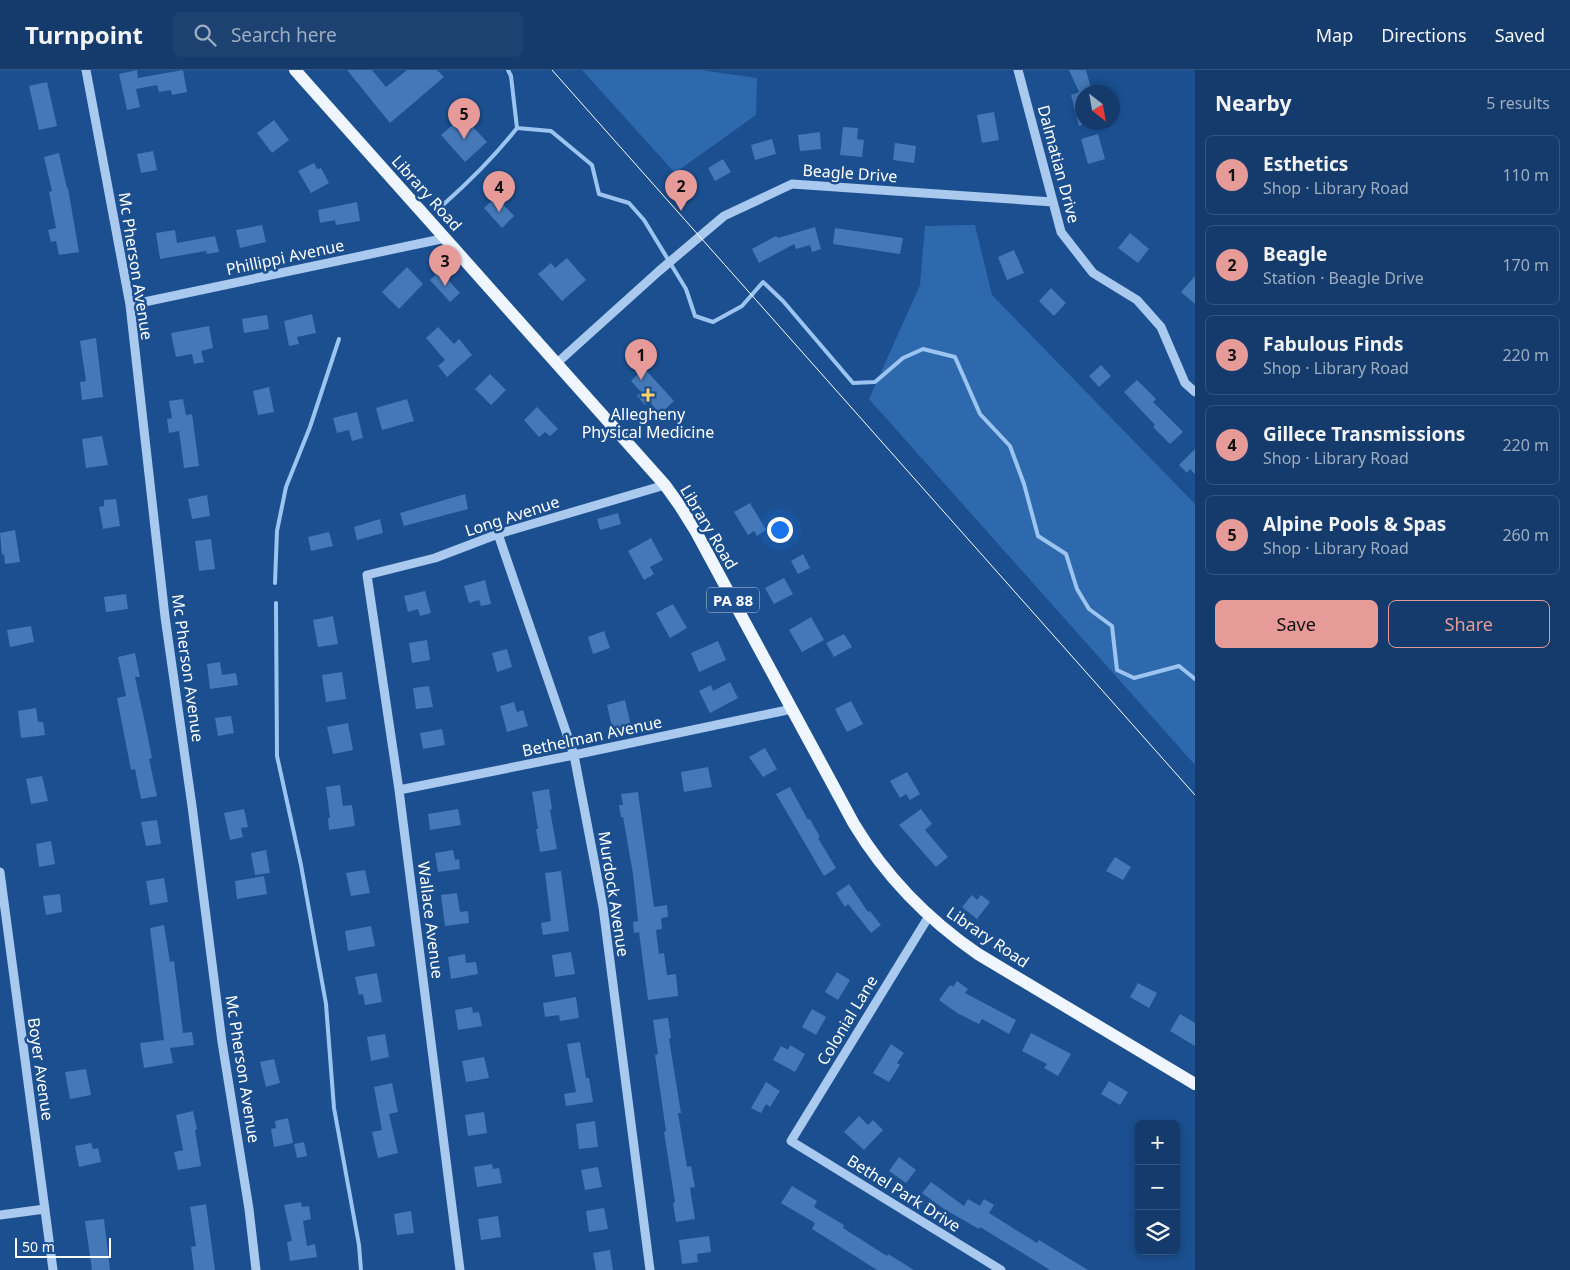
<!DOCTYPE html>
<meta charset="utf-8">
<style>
body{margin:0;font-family:"Noto Sans",sans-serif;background:#1d4271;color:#f1f3f6}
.controls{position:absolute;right:15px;bottom:15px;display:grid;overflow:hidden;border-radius:8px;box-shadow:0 2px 8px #0003}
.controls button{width:45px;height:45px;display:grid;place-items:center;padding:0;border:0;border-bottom:1px solid #33557e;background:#143b6b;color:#f1f3f6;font:25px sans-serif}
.compass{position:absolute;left:1075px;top:15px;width:45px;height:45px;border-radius:50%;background:#143b6b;box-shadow:0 2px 8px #0003;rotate:149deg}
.scale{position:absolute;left:15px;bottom:12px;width:96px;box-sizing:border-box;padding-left:5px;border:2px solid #fff;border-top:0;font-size:14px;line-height:18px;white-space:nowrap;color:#fff;-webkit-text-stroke:4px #1b4f8f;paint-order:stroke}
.you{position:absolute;left:779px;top:459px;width:18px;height:18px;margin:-12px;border:4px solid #fff;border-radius:50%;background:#1a73e8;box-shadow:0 0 0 8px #1a73e833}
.badge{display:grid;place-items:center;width:32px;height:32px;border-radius:50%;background:#e69b98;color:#111;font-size:16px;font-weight:700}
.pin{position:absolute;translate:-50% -41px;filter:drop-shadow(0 1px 2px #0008)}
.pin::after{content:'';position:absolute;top:26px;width:18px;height:15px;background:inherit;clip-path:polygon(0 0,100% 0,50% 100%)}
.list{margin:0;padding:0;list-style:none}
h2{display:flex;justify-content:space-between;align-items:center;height:65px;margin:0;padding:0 20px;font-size:21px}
h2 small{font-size:16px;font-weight:400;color:#9dadc1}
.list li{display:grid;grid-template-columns:32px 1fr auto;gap:15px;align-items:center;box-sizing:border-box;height:80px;margin:0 10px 10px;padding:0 10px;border:1px solid #33557e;border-radius:8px}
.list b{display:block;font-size:19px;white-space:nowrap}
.list p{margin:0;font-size:16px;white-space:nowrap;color:#9dadc1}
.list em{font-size:16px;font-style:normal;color:#9dadc1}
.actions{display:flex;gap:10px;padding:15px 20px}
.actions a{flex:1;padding:11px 0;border:1px solid #e69b98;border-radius:8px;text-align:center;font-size:18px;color:#e69b98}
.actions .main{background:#e69b98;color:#111}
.icon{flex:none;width:28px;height:28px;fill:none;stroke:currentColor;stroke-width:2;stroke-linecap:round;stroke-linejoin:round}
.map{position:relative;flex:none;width:1195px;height:1200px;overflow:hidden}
header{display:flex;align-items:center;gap:30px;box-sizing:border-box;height:70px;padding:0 25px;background:#143b6b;border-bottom:1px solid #33557e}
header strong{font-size:24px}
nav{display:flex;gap:28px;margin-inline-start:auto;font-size:18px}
.search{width:350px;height:45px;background:#1d4271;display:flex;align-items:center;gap:12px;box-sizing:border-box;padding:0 18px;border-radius:8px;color:#9dadc1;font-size:19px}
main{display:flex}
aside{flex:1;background:#143b6b}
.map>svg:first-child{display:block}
.green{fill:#2e69ad}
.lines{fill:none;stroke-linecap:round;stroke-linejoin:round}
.stream{stroke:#9cc4f0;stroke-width:4}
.building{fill:#4478b7}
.minor{stroke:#a9c9ee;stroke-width:9}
.major{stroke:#f0f6ff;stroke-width:12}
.tram{stroke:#fff;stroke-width:1}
.poi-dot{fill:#ffd166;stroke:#1b4f8f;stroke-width:2}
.labels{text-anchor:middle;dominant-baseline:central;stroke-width:5;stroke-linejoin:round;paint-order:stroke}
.shield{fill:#1b4f8f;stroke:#bbcadd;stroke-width:1}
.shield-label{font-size:15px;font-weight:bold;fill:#fff}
.street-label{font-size:16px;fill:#fff;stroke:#1b4f8f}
.poi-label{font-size:16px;fill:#fff;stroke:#1b4f8f}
</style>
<header>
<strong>Turnpoint</strong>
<div class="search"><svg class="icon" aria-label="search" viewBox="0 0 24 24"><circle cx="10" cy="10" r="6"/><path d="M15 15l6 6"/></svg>Search here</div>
<nav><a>Map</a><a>Directions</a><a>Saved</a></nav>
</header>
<main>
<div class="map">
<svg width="1195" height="1200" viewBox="0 0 1195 1200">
<rect width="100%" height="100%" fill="#1b4f8f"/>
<!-- green -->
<path class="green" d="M582 0H701L757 8 756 45 675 103Z
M975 155 992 225 1195 434V695L869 329 920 215 925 156Z"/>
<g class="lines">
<!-- stream -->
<path class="stream" d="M508 0 511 6 517 58 551 61 592 95 599 124 629 133 644 150 686 219 695 246 713 252 742 236 763 212 783 231 853 313 875 312 903 288 923 279 955 287 980 344 1010 376 1024 414 1038 466 1066 484 1077 519 1089 539 1112 556 1117 600 1134 608 1179 596 1195 609
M444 134C471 110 495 86 517 58
M275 513 277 461 286 417 310 357 339 269
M276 533 277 686 301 795 326 934 334 1038 359 1175 361 1200"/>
</g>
<!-- building -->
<path class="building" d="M137 0 138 8 183 0 187 22 172 25 171 20 159 22 157 15 136 19 140 37 127 40 119 4Z
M347 0H372L386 17 407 0H437L444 7 390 53Z
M1069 0H1086L1092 22H1082V55L1079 56 1071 25 1079 22Z
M47 12 57 56 39 60 29 16Z
M994 42 999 70 982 73 977 45Z
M463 46 487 72 465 92 441 65Z
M274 50 289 70 272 83 257 63Z
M843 57 858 58 857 69 864 70 862 87 840 85Z
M820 62 821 79 800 81 798 65Z
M1098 64 1105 89 1088 94 1081 69Z
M772 69 776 84 755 90 751 75Z
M895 73 916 76 914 93 893 90Z
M153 81 157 100 141 103 137 84Z
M59 83 67 118H68L79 182 59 185 56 171 51 172 48 160 56 158 49 122 52 121 44 87Z
M723 89 731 102 715 111 708 98Z
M314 93 317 99 321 98 329 113 311 123 298 101Z
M496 127 514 146 502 158 484 138Z
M357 132 360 151 336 155 335 150 320 153 318 140Z
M262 155 266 172 240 178 236 160Z
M815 157 821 179 812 182 810 175 796 179 794 174 759 193 752 179 776 166 778 168Z
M835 158 903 168 900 184 833 174Z
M175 160 177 173 215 166 219 182 207 184 206 181 160 189 156 163Z
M1130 163 1149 179 1138 193 1118 178Z
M1014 180 1024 203 1007 210 998 187Z
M567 188 586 210 562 231 538 204 551 193 555 198Z
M407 197 423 214 399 239 382 222Z
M440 201 460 223 450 232 430 210Z
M1195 206V234L1181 222Z
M1051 218 1066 233 1054 246 1039 231Z
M312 244 316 263 297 267 299 274 289 276 284 251Z
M267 245 269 259 244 263 242 249Z
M209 256 213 278 201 281 204 292 194 294 192 284 176 287 171 263Z
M438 257 454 274 459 269 472 285 447 307 438 296 445 290 426 268Z
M96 268 103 327 82 330 80 312 86 311 80 271Z
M1101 295 1111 306 1099 317 1089 306Z
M644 298 674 331 660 344 649 331 645 335 637 326 641 322 631 311Z
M490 304 506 320 491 335 475 319Z
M1137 310 1156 329 1153 332 1183 362 1170 374 1153 357 1155 355 1124 322Z
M269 317 274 342 258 345 253 321Z
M183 329 186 345 192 344 199 396 184 398 179 361 169 363 167 349 172 348 169 331Z
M407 329 414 351 382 360 376 338Z
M537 337 558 359 550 366 545 362 539 367 524 350Z
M357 342 363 368 352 371 349 360 337 363 333 348Z
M102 366 108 395 86 398 82 369Z
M1195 379V404L1190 399 1187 403 1179 395Z
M465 424 468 439 404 456 400 443Z
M207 425 210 446 192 449 188 429Z
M116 429 120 456 103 459 99 437 104 436V430Z
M750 433 766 460 757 466 754 461 748 465 734 442Z
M618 443 621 454 600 460 597 449Z
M380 449 383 463 357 470 354 457Z
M15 460 20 492 5 494 4 484 2 485 0 463Z
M329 462 333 476 311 481 308 467Z
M651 468 663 490 650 497 654 504 644 510 628 481Z
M211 469 215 499 199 501 195 471Z
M803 484 810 498 798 504 791 491Z
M784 508 793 524 774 534 765 518Z
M485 510 491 534 481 536 479 530 469 533 464 516Z
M425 521 431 543 420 546 418 539 408 542 404 526Z
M126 524 128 539 106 542 104 527Z
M673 534 687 558 670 568 656 543Z
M333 546 338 574 318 577 313 550Z
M811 547 824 570 802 582 789 560Z
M31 556 34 572 10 577 7 560Z
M604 561 610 578 593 584 588 567Z
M844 564 852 577 834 587 826 573Z
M427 570 430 590 412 593 409 573Z
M718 571 726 590 699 602 691 583Z
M507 579 512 597 497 602 492 583Z
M135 583 140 607H135L145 653 152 688 149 689 157 726 141 729 135 699 131 700 117 628 126 626 118 587Z
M220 592 222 605 236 603 238 615 210 619 207 594Z
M342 602 346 629 326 632 322 605Z
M730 612 738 628 710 643 699 621 711 615 713 621Z
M429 616 433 637 416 639 413 618Z
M625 630 631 656 613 661 607 635Z
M851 631 863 654 847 662 835 639Z
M514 632 517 642 523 640 528 656 507 662 500 636Z
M36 638 38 652H43L45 665 21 668 18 641Z
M231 646 234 663 218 666 215 648Z
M348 653 353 680 333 684 327 657Z
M442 659 445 675 423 679 420 663Z
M765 678 777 699 763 707 749 687Z
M708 697 712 717 684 722 681 702Z
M907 702 920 724 910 730 906 724 900 728 890 711Z
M42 706 48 731 31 734 26 709Z
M340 715 343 736 352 735 355 756 329 760 328 748H330L326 717Z
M790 717 808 750 810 749 820 767 818 768 836 798 824 806 776 724Z
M549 719 552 739 550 740 557 779 540 782 536 759H538L532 722Z
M638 722 654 837 667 835 668 847 661 848 662 859 656 860 659 884 664 883 667 905 676 904 678 926 648 930 639 862 634 863 633 852 638 851 633 804 623 747H621L619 735H623L621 724Z
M244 739 248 757 241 758 243 767 230 770 224 743Z
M458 739 461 755 430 760 428 744Z
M921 739 932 754 925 760 948 787 936 797 899 755Z
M157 750 161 774 146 776 141 752Z
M51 771 55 794 39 797 36 774Z
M266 780 270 803 255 805 251 783Z
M453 780 455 790 459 789 460 799 438 802 435 783Z
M1115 787 1131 797 1123 810 1106 801Z
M365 800 370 823 351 826 346 803Z
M561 801 569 861 543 865 541 853 551 851 545 803Z
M264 806 267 824 237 829 235 811Z
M164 808 168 832 150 835 146 811Z
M849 814 868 842 870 841 881 855 871 863 848 834 845 837 836 823Z
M457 823 460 842 468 841 469 853 445 856 441 825Z
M60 824 62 842 46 845 43 826Z
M972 825 977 830 981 825 990 832 977 849 962 837Z
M164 855 170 892 174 891 183 963 192 962 194 975 170 978 173 993 144 998 140 973 164 970 150 858Z
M371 856 375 876 348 881 345 861Z
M571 882 575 904 555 907 552 885Z
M465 884 466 893 476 892 478 904 451 909 448 887Z
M837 902 850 910 838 930 825 922Z
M377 903 382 932 365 935 363 924 359 925 355 907Z
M957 911 968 919 965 923 1016 950 1009 964 982 949 979 954 957 943 939 930 950 915 953 917Z
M1138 913 1157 923 1149 938 1130 927Z
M576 927 579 948 560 951 559 945 545 947 543 933Z
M472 937 473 943 479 942 482 956 458 960 455 940Z
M812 939 826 947 816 965 802 957Z
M1180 944 1195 953V976L1170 961Z
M668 948 671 968 669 969 681 1043H678L687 1097 691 1096 695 1117 690 1118 695 1149 676 1152 673 1133 675 1132 664 1062 666 1061 655 985 658 984 653 950Z
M1031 963 1071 984 1058 1006 1044 998 1047 994 1022 981Z
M385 964 389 987 371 991 367 967Z
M580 972 586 1008H589L593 1032 566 1036 564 1024 576 1022 567 974Z
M891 974 904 983 897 993 900 995 889 1012 873 1003Z
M790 975 805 984 795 1002 773 990 781 976 788 980Z
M484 987 489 1008 466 1012 462 991Z
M274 989 280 1013 266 1017 260 992Z
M86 999 91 1025 70 1029 65 1002Z
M1109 1011 1128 1022 1120 1035 1101 1024Z
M766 1012 780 1021 770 1037 766 1034 761 1043 751 1038Z
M392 1013 398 1042 389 1044 398 1083 378 1088 372 1062 382 1060 374 1017Z
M193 1041 197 1059 195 1060 201 1096 178 1100 174 1082 183 1080 176 1045Z
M484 1042 487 1063 468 1066 465 1045Z
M859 1046 868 1055 873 1050 883 1060 864 1080 844 1062Z
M288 1048 293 1073 274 1077 271 1059 276 1058 275 1051Z
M595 1051 598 1077 579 1079 576 1054Z
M304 1072 307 1086 297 1088 294 1074Z
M91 1073 93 1079 98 1078 101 1092 79 1097 75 1076Z
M899 1087 916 1100 906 1113 889 1101Z
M492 1094 493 1099 499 1098 502 1113 477 1117 474 1097Z
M598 1097 602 1117 585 1120 581 1100Z
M931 1112 964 1136 968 1129 980 1136 984 1129 994 1135 989 1143 1037 1173 1039 1170 1088 1200H1050L980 1157 979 1159 944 1139 922 1123Z
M792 1116 817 1131 814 1137 844 1155 843 1158 887 1186 888 1184 914 1200H877L812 1159 815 1153 781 1133Z
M301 1132 302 1137 309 1136 311 1149 303 1151 307 1176 315 1174 317 1187 290 1191 287 1172 292 1171 284 1135Z
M206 1134 215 1200H194L191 1177 196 1176 190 1137Z
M604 1138 608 1159 589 1162 586 1141Z
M411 1141 414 1163 397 1165 394 1144Z
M498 1146 501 1167 481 1170 478 1149Z
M104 1149 110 1200H92L85 1151Z
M709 1166 711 1182 697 1184 698 1192 682 1194 679 1170Z
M610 1180 613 1200H596L593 1183Z"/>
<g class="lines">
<!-- minor -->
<path class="minor" d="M86 0 130 235 165 547 192 736 222 972 249 1139 256 1200
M1018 0 1061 162 1093 203 1137 230 1161 257 1185 313 1195 322
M130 235 446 168
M557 293 659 201 724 146 792 114 1053 132
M498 464 574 685 603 837 650 1200
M399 720 574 685 792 639
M0 802 53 1200
M929 846 791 1071 1001 1200
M0 1145 45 1139
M460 1200 399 720 367 505 435 488 498 464 665 415"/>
<!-- major -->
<path class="major" d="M295 0 665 415 680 436 695 460 854 754C886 807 927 849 978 884L1195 1014"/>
<!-- tram -->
<path class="tram" d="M552 0 1195 725"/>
</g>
<!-- markers -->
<path class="poi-dot" d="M645.5 317.5h5v5h5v5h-5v5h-5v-5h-5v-5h5z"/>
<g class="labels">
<!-- shield labels -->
<rect class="shield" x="707" y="517.5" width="52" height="25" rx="4"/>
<g class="shield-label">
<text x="733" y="530">PA 88</text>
</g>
<!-- street labels -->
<g class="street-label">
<text transform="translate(1059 94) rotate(75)">Dalmatian Drive</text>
<text transform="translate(850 103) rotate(4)">Beagle Drive</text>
<text transform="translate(427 123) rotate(48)">Library Road</text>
<text transform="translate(285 187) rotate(-12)">Phillippi Avenue</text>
<text transform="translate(136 196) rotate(81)">Mc Pherson Avenue</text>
<text transform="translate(512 446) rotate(-18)">Long Avenue</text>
<text transform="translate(709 457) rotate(59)">Library Road</text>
<text transform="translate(188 598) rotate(82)">Mc Pherson Avenue</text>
<text transform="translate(592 666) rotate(-12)">Bethelman Avenue</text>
<text transform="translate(614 824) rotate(81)">Murdock Avenue</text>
<text transform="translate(431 850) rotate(83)">Wallace Avenue</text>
<text transform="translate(988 867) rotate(34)">Library Road</text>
<text transform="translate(847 950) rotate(-59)">Colonial Lane</text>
<text transform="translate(41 999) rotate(82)">Boyer Avenue</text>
<text transform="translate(243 999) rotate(81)">Mc Pherson Avenue</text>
<text transform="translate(904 1123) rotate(32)">Bethel Park Drive</text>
</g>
<!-- poi labels -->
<g class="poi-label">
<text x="648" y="344">Allegheny<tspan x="648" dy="18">Physical Medicine</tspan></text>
</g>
</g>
</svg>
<div class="controls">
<button>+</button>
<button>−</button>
<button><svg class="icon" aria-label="layers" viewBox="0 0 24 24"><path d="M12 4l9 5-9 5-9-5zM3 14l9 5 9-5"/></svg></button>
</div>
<svg class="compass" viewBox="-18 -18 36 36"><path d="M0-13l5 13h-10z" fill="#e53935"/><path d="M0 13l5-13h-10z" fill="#9dadc1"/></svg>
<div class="scale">50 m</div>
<div class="you"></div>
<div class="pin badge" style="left:641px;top:310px">1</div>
<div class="pin badge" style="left:681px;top:141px">2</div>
<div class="pin badge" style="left:445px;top:216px">3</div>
<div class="pin badge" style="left:499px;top:142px">4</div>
<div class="pin badge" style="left:464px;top:69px">5</div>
</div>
<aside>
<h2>Nearby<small>5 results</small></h2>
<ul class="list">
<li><span class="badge">1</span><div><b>Esthetics</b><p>Shop · Library Road</p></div><em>110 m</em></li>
<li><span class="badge">2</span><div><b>Beagle</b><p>Station · Beagle Drive</p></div><em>170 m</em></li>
<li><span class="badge">3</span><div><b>Fabulous Finds</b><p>Shop · Library Road</p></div><em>220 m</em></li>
<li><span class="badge">4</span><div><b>Gillece Transmissions</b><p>Shop · Library Road</p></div><em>220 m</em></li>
<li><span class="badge">5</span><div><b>Alpine Pools &amp; Spas</b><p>Shop · Library Road</p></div><em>260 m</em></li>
</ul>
<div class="actions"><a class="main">Save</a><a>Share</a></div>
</aside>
</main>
